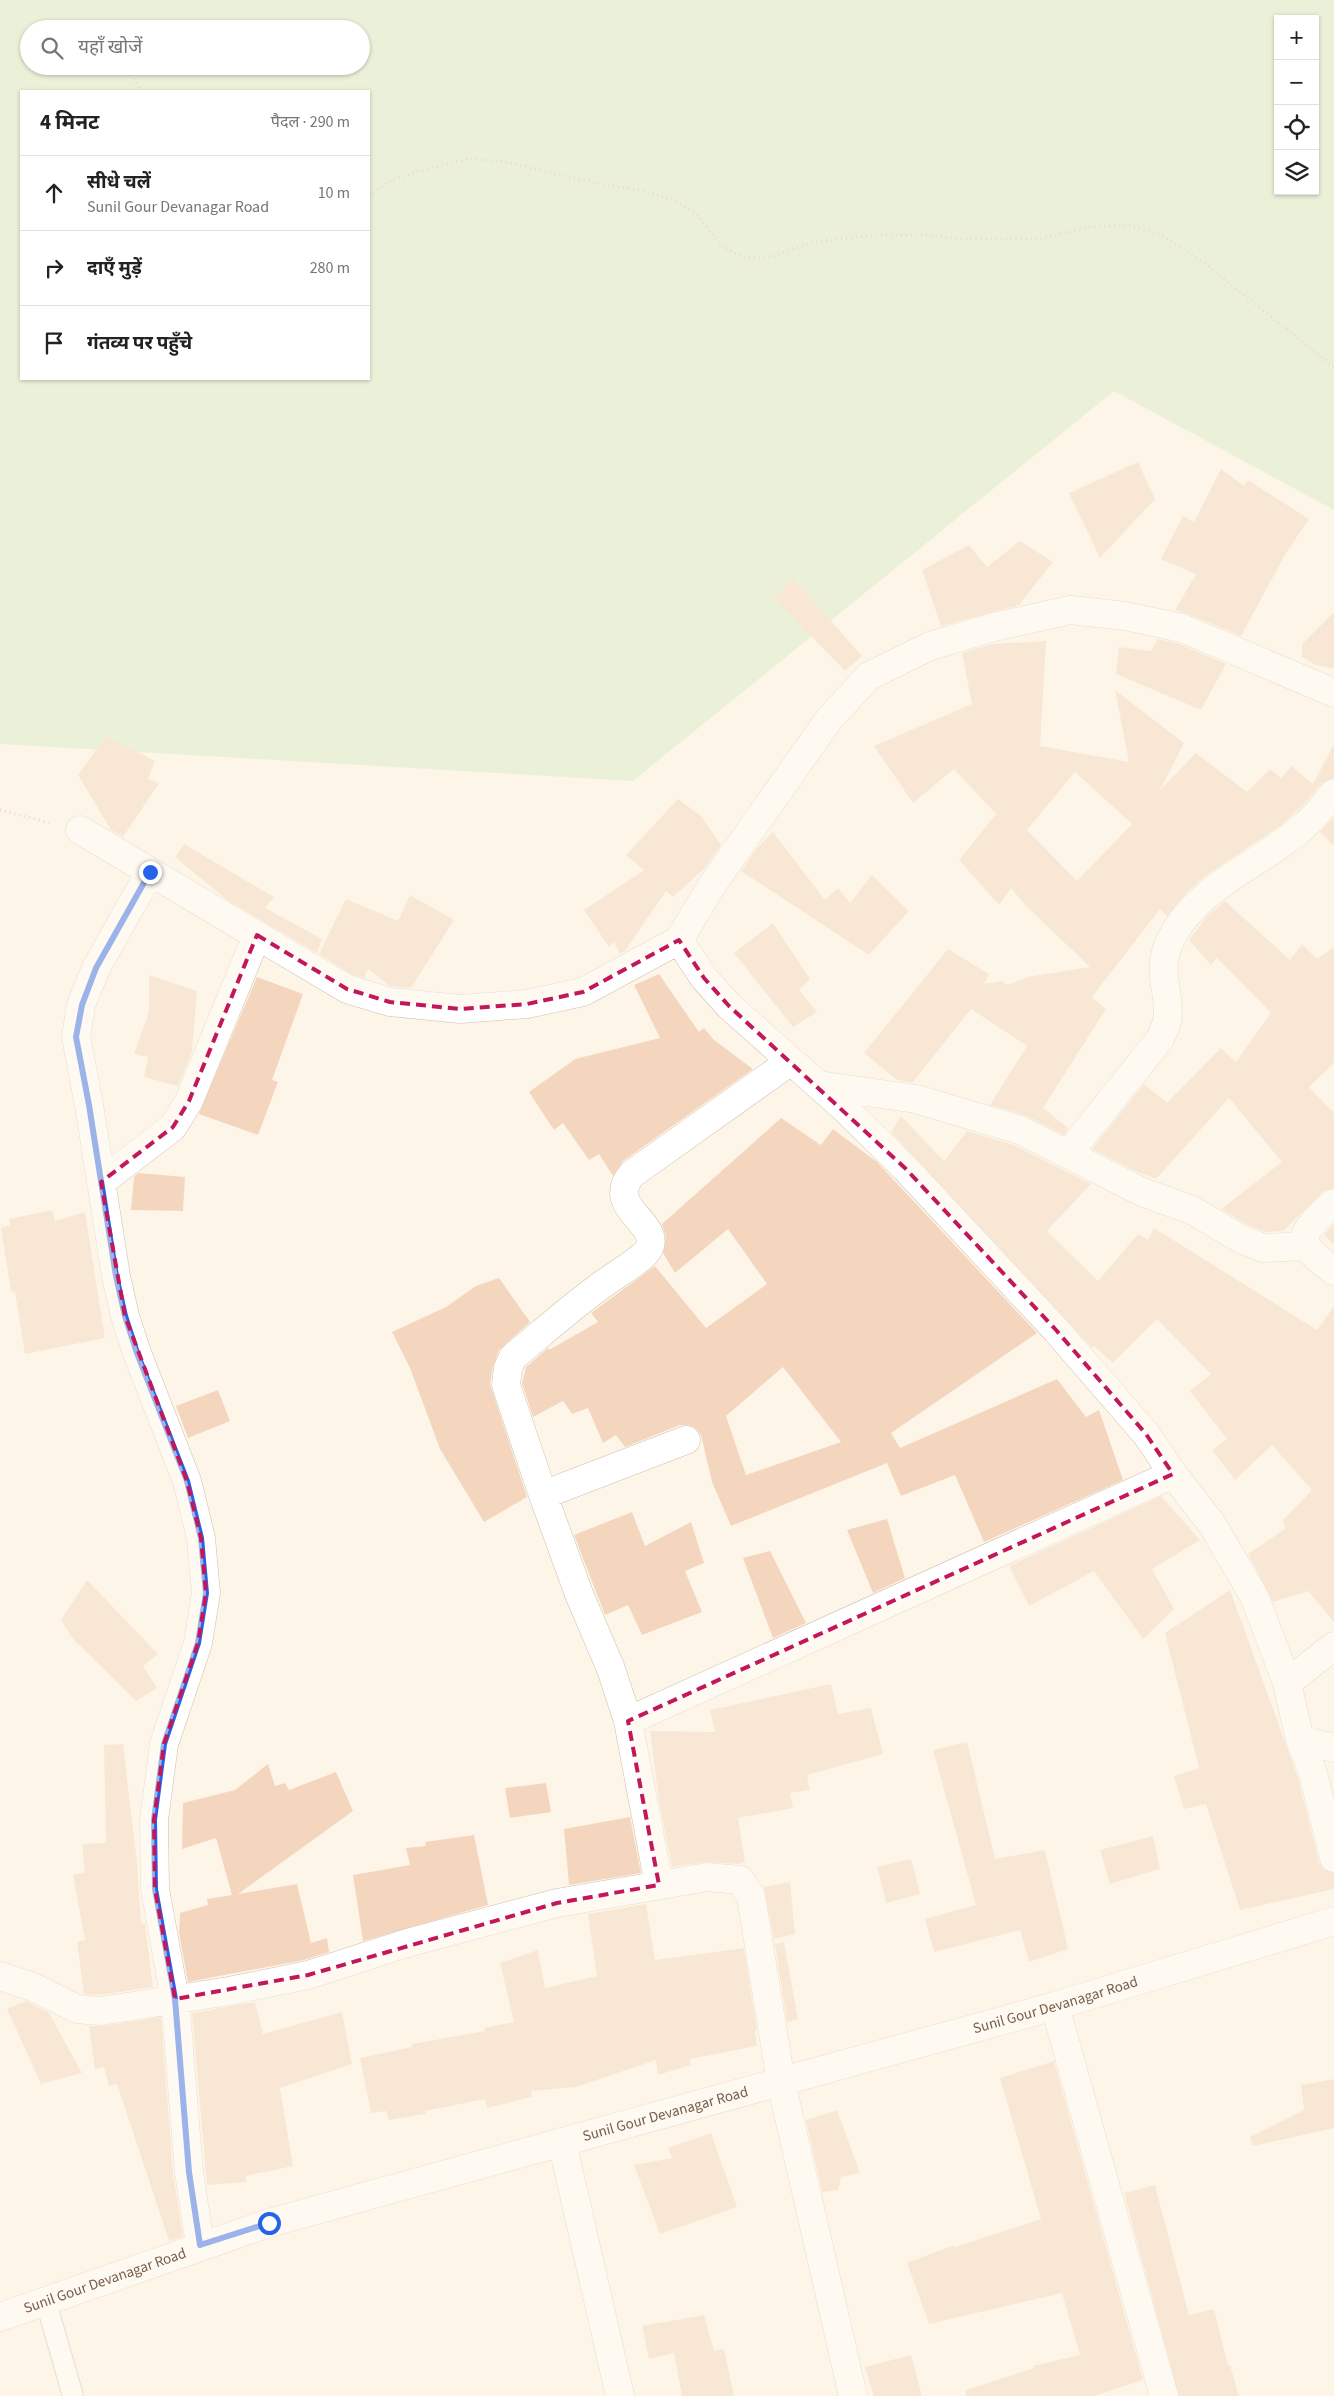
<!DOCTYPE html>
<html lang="hi">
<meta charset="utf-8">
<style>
body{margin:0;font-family:"Source Sans 3","Noto Sans Devanagari",sans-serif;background:#f6f6f6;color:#222}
.controls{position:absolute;right:15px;top:15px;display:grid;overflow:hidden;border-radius:0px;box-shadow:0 1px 4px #0004}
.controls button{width:45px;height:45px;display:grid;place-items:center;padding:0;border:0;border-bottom:1px solid #e0e0e0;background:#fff;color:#222;font:25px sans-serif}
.stop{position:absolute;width:15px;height:15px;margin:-11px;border:4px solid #2563eb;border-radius:50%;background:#fff}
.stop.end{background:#2563eb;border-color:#fff;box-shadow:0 1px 5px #0008}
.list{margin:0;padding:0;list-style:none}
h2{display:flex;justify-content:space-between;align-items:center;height:65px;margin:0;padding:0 20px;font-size:21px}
h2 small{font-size:16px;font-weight:400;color:#767676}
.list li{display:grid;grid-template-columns:32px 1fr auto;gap:15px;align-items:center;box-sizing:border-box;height:75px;padding:0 20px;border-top:1px solid #e0e0e0}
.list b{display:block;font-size:19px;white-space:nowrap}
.list p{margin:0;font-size:16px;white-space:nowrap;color:#767676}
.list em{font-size:16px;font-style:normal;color:#767676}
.icon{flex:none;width:28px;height:28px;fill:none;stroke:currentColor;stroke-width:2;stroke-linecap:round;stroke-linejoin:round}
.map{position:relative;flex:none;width:1334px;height:2396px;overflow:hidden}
.search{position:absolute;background:#fff;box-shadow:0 1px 4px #0004;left:20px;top:20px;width:350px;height:55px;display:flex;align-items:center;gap:12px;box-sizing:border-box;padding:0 18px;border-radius:28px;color:#767676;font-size:19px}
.panel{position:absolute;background:#fff;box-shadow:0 1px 4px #0004;left:20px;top:90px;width:350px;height:290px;border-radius:0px}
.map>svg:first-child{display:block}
.green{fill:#d4ecc6;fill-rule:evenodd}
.building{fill:#f4d6bf;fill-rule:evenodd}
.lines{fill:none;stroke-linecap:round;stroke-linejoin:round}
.service-casing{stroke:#d0bead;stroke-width:22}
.minor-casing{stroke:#d0bead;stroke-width:29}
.secondary-casing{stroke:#d6c0ad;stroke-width:29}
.path{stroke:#d9b9a1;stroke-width:3;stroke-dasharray:1 4;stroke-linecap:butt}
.service{stroke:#fff;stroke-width:20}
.minor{stroke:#fff;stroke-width:28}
.secondary{stroke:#fff;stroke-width:28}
.route{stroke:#2563eb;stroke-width:6}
.marked{fill:none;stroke:#c2185b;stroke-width:4;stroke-dasharray:10 6;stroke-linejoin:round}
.labels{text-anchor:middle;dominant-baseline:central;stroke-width:4;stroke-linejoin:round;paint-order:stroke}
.street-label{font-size:15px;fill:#795d4b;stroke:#fff9f0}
</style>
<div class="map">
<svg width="1334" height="2396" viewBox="0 0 1334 2396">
<rect width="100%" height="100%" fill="#fdf6e8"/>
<!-- green -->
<path class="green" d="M0 0H1334V510L1114 391 633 781 0 744ZM1278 19H1315V191H1278ZM29 29H361V66H29ZM21 91H369V379H21Z"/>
<!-- building -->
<path class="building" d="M1138 462 1155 499 1100 558 1069 493Z
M1221 469 1244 486 1248 480 1309 519 1286 553 1241 636 1188 614 1175 610 1196 574 1161 559 1183 516 1194 522Z
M1020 541 1053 562 1019 605 941 626 922 570 969 545 987 567Z
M793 578 862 656 845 671 774 598Z
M1334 612V669L1316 665 1302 657V644Z
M1158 639 1177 643 1226 664 1201 710 1116 674 1119 647 1151 651Z
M1046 641 1040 746 1129 762 1115 690 1184 743 1160 790 1196 753 1247 792 1270 769 1281 778 1291 766 1313 784 1334 744V778L1322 783 1302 806 1280 826 1204 877 1186 893 1167 916 1160 909 1092 997 1106 1009 1043 1108 1068 1128 1064 1135 1027 1116 990 1105 1027 1046 971 1009 912 1083 897 1080 864 1053 948 949 989 974 984 984 1001 981 1008 985 1027 977 1090 967 1026 906 1011 888 999 905 959 860 996 814 954 769 913 803 874 746 972 704 962 653 993 644ZM1075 772 1132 824 1077 881 1027 830Z
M106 736 155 761 148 779 159 783 123 837 111 830 78 775Z
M678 799 701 816 721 845 705 868 673 897 666 891 625 951 620 954 614 942 609 947 584 910 644 870 626 855Z
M1334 817V846L1320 832Z
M773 832 825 900 838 888 850 903 872 875 909 911 869 955 741 871 757 848Z
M184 844 274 897 265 908 322 939 317 953 227 900 175 857Z
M410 895 454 920 411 988 390 986 368 969 364 978 353 975 319 954 346 899 398 921Z
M1225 901 1290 960 1302 944 1317 959 1334 947V1063L1309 1087 1334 1113V1188L1324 1191 1283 1231 1266 1232 1246 1224 1221 1209 1282 1162 1229 1098 1156 1179 1135 1171 1092 1149 1144 1084 1167 1103 1221 1048 1236 1062 1271 1013 1217 958 1211 965 1189 940 1208 915Z
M773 923 810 979 799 990 817 1012 793 1027 734 953Z
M659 974 699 1032 704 1028 714 1040 753 1069 623 1161 613 1176 599 1154 589 1160 563 1123 554 1130 529 1092 575 1059 660 1038 634 985Z
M149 975 197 991 192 1052 178 1086 144 1077 148 1057 134 1054 149 1012Z
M257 977 303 994 272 1080 278 1082 258 1135 199 1114Z
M901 1116 944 1161 967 1131 1014 1145 1091 1184 1047 1231 1098 1281 1138 1234 1148 1240 1154 1228 1317 1330 1334 1306V1622L1308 1591 1273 1602 1248 1554 1285 1529 1283 1520 1312 1490 1272 1445 1235 1480 1212 1450 1227 1439 1190 1391 1211 1374 1157 1319 1113 1363 1094 1346 1092 1348 891 1132Z
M781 1118 821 1145 833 1129 877 1162 1037 1333 891 1433 900 1448 1057 1379 1086 1417 1099 1410 1123 1480 984 1542 955 1475 901 1496 887 1463 731 1526 712 1482 701 1435 695 1428 688 1425H680L625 1447 616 1435 603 1443 588 1408 572 1414 563 1401 533 1417 522 1383 526 1367 548 1348 549 1350 598 1322 591 1313 655 1266 706 1328 767 1284 728 1229 675 1273 663 1253 666 1237 662 1224ZM783 1367 841 1442 746 1475 726 1416Z
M138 1173 185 1177 183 1211 131 1210 134 1177Z
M52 1210 55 1221 85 1212 105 1338 25 1354 15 1292 11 1291 1 1228 10 1225 9 1219Z
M1334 1224V1245L1324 1235Z
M499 1278 530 1322 499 1350 493 1366 490 1384 527 1497 484 1522 440 1449 410 1368 392 1332 446 1307 476 1286Z
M218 1390 230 1421 188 1438 176 1406Z
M1161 1496 1200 1540 1152 1569 1174 1609 1143 1639 1094 1571 1029 1606 1009 1566Z
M632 1512 645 1546 691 1522 704 1563 685 1571 702 1612 642 1635 628 1605 605 1615 574 1535Z
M887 1519 905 1578 873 1593 847 1530Z
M770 1551 806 1623 773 1638 743 1558Z
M87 1580 158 1654 143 1666 157 1688 136 1701 73 1639 61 1620Z
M1230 1590 1298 1778 1319 1862 1323 1869 1334 1873V1889L1240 1910 1206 1804 1184 1809 1174 1776 1199 1768 1165 1633Z
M831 1684 838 1714 871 1708 883 1754 807 1775 810 1790 790 1793 793 1808 738 1818 745 1862 738 1864 705 1862 672 1867 659 1801 650 1731 715 1732 710 1710Z
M967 1742 995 1859 1045 1850 1068 1949 1029 1962 1020 1930 934 1952 925 1919 976 1905 933 1750Z
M123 1744 137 1863 141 1924 145 1923 153 1987 100 1995 84 1994 77 1942 85 1940 73 1875 85 1872 82 1844 106 1843 104 1745Z
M268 1764 275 1786 285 1783 289 1790 336 1772 353 1811 238 1894 297 1884 311 1943 327 1938 329 1952 304 1960 188 1982 179 1933 180 1913 208 1905 207 1899 232 1895 216 1838 182 1849 183 1803 235 1790Z
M546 1783 551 1812 510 1818 505 1788Z
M630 1817 641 1873 569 1885 564 1829Z
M474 1835 488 1905 363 1941 353 1875 410 1865 406 1848 426 1846 425 1842Z
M1153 1836 1160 1869 1110 1884 1100 1850Z
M911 1859 920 1894 886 1903 877 1867Z
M790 1882 795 1934 774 1939 764 1887Z
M646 1904 655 1960 744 1948 757 2031H755L757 2046 690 2059 691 2065 658 2075 656 2060 576 2087 531 2091 532 2097 487 2108 485 2099 425 2111 426 2114 389 2120 386 2111 371 2113 360 2058 412 2047V2044L485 2031 484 2028 514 2022 500 1963 538 1950 545 1988 597 1976 588 1914Z
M784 1942 798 2019 787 2022 775 1944Z
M26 2001 49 2013 82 2073 41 2084 7 2009Z
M255 2002 263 2034 342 2012 352 2064 280 2088 293 2166 246 2176V2182L207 2185 192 2013Z
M161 2017 173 2173 183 2237 169 2241 117 2084 109 2086 104 2067 95 2069 89 2026H103Z
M1054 2061 1143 2380 1094 2396H966V2390L1034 2368 1033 2366 1080 2355 1062 2293 929 2324 907 2263 954 2245 955 2247 1041 2219 1000 2078Z
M1334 2079V2128L1253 2146 1250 2137 1304 2110 1301 2085Z
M837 2110 860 2173 841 2177 838 2190 822 2192 806 2120Z
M711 2133 737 2207 660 2234 634 2165 672 2158 668 2148Z
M1155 2185 1189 2315 1214 2309 1228 2366 1230 2365 1239 2396H1179L1124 2193Z
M704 2315 714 2351 724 2349 734 2396H682L674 2353 649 2359 642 2326Z
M911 2355 922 2396H874L865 2367Z"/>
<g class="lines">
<!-- service casing -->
<g class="service-casing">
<path id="service" d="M46 2302 73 2396"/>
</g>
<!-- minor casing -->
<g class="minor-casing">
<path id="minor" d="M80 830 347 989 390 1002 460 1009 527 1004 583 992 679 940 714 882 830 718 869 676 930 646 994 627 1070 610 1125 616 1182 628 1334 693
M150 872 96 968 81 1005 76 1037 89 1105 116 1276 125 1316 137 1353 187 1481 201 1538 206 1593 198 1643 164 1744 154 1820 155 1889 175 1999 189 2172 200 2245
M679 940 704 978 729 1006 843 1107 906 1169 1056 1330 1146 1434 1173 1474 1212 1524 1255 1598 1287 1683 1300 1740 1313 1773 1334 1858
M818 1085 916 1099 1020 1130 1142 1192 1192 1210 1239 1238 1263 1248 1306 1246
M1068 1154 1160 1039C1162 1033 1166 1027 1167 1021 1172 990 1154 974 1171 939 1197 885 1265 863 1306 824 1317 815 1325 803 1334 793
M101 1182 173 1127 189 1101 257 935
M1334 1203C1299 1234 1292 1241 1334 1271
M543 1495 686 1440
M1287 1683 1334 1646
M628 1721 1173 1474
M1300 1740 1334 1748
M659 1885 628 1721 611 1669 579 1594 543 1495 506 1385 508 1368 513 1357C542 1333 569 1309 599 1287 610 1278 642 1260 648 1250 664 1223 603 1209 632 1174L791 1061
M0 1976 33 1987 77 2009 101 2011 229 1991 308 1975 407 1943 557 1903 707 1877 740 1880 751 1896 781 2082 853 2396
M1055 2006 1164 2396
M562 2142 620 2396"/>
</g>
<!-- secondary casing -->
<g class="secondary-casing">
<g id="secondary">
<path id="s1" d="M0 2317 269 2223 1055 2006 1334 1921"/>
</g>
</g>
<!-- path -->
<path class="path" d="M42 29H81
M125 66 142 91
M369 196 391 180 417 172 467 159 501 161 601 184 645 191 677 201 697 215 723 247 745 258H767L813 242 875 235H926L963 239H1038L1091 227 1128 225 1161 235 1205 264 1334 367
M0 810 50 823"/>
<!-- service -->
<use href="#service" class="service"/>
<!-- minor -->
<use href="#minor" class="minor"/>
<!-- secondary -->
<use href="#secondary" class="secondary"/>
</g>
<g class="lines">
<!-- route -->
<path class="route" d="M150 872 96 968 82 1005 76 1037 89 1105 116 1276 125 1316 137 1353 187 1481 201 1538 206 1593 198 1643 164 1744 154 1820 155 1889 175 1999 189 2172 200 2245 269 2223"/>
</g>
<!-- marked area -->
<path d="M0 0H1334V2396H0ZM257 935 347 989 390 1002 460 1009 527 1004 583 992 679 940 704 978 729 1006 906 1169 1056 1330 1146 1434 1173 1474 628 1721 659 1885 557 1903 308 1975 175 1999 155 1889 154 1820 164 1744 198 1643 206 1593 201 1538 187 1481 125 1316 101 1182 173 1127 189 1101Z" fill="#fdf6e8" fill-opacity=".55" fill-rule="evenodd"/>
<path class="marked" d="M257 935 347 989 390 1002 460 1009 527 1004 583 992 679 940 704 978 729 1006 906 1169 1056 1330 1146 1434 1173 1474 628 1721 659 1885 557 1903 308 1975 175 1999 155 1889 154 1820 164 1744 198 1643 206 1593 201 1538 187 1481 125 1316 101 1182 173 1127 189 1101Z"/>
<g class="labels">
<!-- street labels -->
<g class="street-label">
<text stroke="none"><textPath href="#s1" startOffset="1101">Sunil Gour Devanagar Road</textPath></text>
<text stroke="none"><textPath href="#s1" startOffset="696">Sunil Gour Devanagar Road</textPath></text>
<text stroke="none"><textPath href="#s1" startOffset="111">Sunil Gour Devanagar Road</textPath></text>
</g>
</g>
</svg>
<div class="controls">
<button>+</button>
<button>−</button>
<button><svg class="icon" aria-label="locate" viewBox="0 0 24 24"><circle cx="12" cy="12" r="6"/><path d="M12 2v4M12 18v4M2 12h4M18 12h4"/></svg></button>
<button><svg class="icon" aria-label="layers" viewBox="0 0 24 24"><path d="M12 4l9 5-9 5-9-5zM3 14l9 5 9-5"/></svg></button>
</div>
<div class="stop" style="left:269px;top:2223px"></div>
<div class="stop end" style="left:150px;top:872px"></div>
<div class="search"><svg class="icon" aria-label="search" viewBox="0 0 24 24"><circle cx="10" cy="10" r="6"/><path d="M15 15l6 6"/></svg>यहाँ खोजें</div>
<section class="panel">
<h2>4 मिनट<small>पैदल · 290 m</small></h2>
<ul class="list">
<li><svg class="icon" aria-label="ahead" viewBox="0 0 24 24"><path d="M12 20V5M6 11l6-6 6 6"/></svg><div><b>सीधे चलें</b><p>Sunil Gour Devanagar Road</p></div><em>10 m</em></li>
<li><svg class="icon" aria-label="right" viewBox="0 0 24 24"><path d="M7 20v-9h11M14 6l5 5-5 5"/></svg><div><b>दाएँ मुड़ें</b></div><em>280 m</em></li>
<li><svg class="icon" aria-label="arrive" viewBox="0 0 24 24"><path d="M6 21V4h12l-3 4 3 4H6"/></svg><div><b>गंतव्य पर पहुँचे</b></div></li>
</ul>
</section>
</div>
